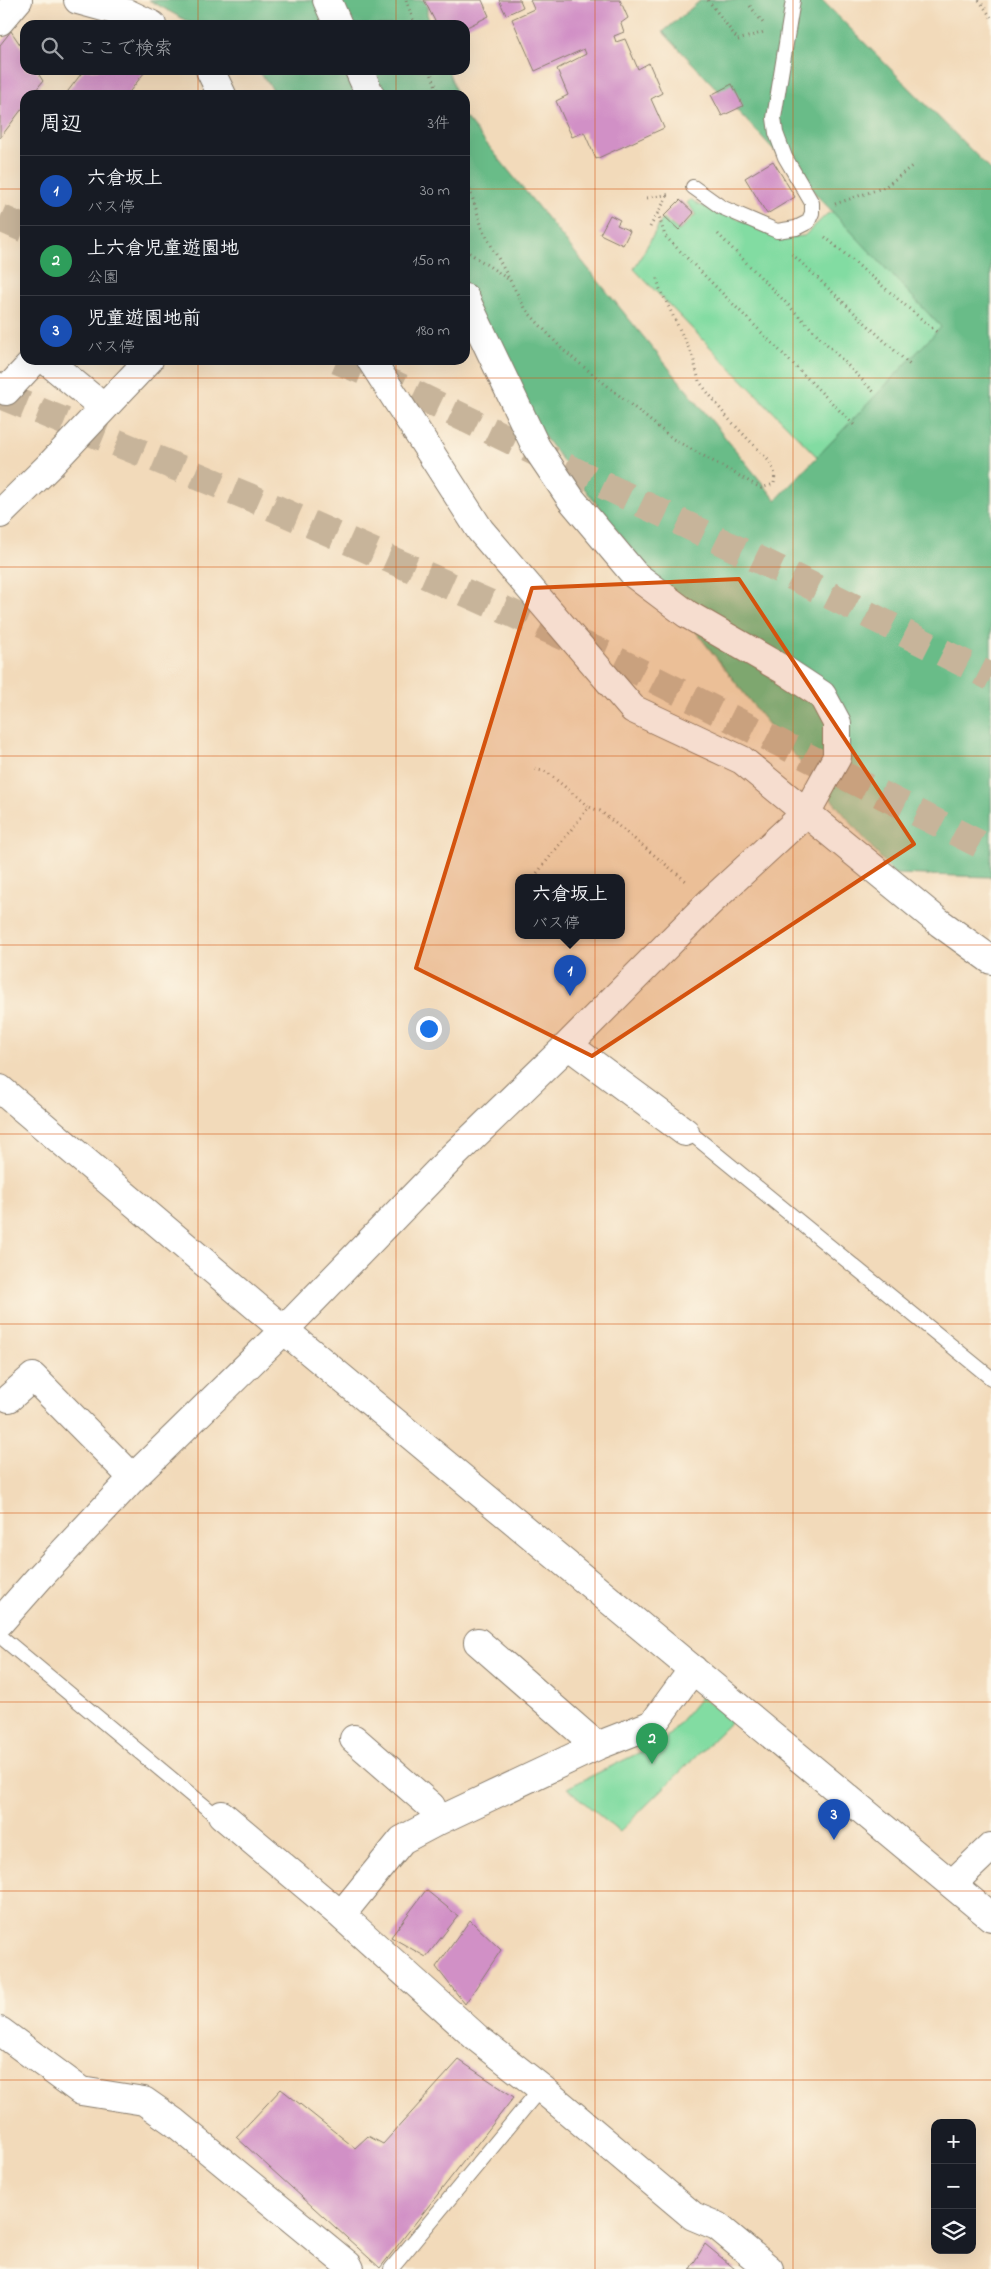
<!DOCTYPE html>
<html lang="ja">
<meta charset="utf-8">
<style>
body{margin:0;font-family:"Indie Flower","Klee One",sans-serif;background:#20242c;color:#f1f3f6}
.controls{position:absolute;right:15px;bottom:15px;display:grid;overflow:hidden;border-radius:10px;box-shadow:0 5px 20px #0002}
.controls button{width:45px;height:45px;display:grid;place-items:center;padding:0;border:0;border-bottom:1px solid #363941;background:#171b24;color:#f1f3f6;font:25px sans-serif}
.you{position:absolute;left:428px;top:1028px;width:18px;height:18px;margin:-12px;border:4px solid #fff;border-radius:50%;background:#1a73e8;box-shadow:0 0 0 8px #1a73e833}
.badge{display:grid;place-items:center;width:32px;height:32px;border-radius:50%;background:#d690ce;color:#fff;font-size:16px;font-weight:700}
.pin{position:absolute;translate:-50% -41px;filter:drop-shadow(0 1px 2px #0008)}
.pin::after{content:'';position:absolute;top:26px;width:18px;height:15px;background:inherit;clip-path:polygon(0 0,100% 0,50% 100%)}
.popup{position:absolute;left:515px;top:874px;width:110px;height:65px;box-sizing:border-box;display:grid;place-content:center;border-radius:10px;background:#171b24;filter:drop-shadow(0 1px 4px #0005);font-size:16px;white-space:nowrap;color:#9ea1a6}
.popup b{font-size:19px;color:#f1f3f6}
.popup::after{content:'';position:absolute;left:50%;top:100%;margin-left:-10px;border:10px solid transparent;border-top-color:#171b24}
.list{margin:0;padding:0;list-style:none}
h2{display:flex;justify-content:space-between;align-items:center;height:65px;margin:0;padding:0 20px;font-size:21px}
h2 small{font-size:16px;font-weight:400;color:#9ea1a6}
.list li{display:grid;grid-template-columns:32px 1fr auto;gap:15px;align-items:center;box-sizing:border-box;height:70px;padding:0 20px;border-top:1px solid #363941}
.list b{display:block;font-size:19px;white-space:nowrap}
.list p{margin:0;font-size:16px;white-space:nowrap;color:#9ea1a6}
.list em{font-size:16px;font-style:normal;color:#9ea1a6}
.icon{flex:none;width:28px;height:28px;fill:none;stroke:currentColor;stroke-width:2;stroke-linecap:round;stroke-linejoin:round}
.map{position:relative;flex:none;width:991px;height:2269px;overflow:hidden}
.search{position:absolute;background:#171b24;box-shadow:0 5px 20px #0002;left:20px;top:20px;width:450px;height:55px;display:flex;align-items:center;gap:12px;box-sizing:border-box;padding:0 18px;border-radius:15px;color:#9ea1a6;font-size:19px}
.panel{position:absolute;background:#171b24;box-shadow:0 5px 20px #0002;left:20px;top:90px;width:450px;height:275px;border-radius:15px}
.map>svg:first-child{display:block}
.green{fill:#82dca2;stroke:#4f7c5f}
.forest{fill:#69bc88;stroke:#426c52}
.building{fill:#d190c6}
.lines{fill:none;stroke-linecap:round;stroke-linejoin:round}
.motorway-tunnel{stroke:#c7b49a;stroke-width:28;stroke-dasharray:28 14;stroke-linecap:butt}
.service-casing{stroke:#877b6b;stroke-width:16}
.minor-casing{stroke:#877b6b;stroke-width:30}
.path{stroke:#877b6b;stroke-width:3;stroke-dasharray:1 4;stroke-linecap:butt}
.service{stroke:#fff;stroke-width:14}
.minor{stroke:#fff;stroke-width:28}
.marked{fill:#d4530e;fill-opacity:0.2;stroke:#d4530e;stroke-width:4;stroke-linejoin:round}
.grid{fill:none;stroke:#d4530e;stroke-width:1;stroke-opacity:0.55}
</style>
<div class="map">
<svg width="991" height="2269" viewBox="0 0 991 2269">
<rect width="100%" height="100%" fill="#fcf5e5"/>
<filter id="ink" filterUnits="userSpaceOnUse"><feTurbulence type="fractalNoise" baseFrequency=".02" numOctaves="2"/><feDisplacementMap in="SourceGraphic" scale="10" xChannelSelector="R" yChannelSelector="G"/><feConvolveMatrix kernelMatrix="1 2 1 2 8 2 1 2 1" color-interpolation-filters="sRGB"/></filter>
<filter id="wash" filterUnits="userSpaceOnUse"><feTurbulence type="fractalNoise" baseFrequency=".0096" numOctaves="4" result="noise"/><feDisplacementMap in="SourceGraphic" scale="20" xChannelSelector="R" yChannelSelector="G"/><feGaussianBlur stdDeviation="1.12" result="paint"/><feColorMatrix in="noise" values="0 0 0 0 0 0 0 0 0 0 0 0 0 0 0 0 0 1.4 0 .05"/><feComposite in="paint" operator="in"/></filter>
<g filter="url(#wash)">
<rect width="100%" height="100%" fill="#f2daba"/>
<!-- green -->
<path class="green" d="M891 189 991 303 830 470 634 269 663 218 679 231 696 214 687 203 691 199 699 205 722 211 764 231 790 237 804 236 827 214Z
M701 1697 733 1720 619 1832 567 1788 665 1740Z"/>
<!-- forest -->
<path class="forest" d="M149 0H427V14L431 25H194Z
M701 0H822L991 170V877L894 874 760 714 465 335V117L776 500 941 327 663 32Z
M258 70H448L457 95H277Z"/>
<g id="blocks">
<!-- building -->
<path class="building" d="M424 0H482L489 16 465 28V25H437Z
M499 0H520L523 7 506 15Z
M530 0H620L628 18 621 23 624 32 614 36 616 42 625 39 638 69 649 63 662 93 651 99 664 128 596 159 584 132 572 137 556 101 568 95 557 69 586 54 584 49 535 71 512 19 534 9Z
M11 31 25 52V70H36L43 81 32 95H25V105L0 138V45Z
M84 70H139L144 73 127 95H65Z
M732 84 743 106 722 116 711 95Z
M773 161 795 197 767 214 745 178Z
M680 200 694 213 679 230 664 216Z
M610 215 620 220 617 225 630 231 623 245 600 234Z
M426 1890 458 1916 426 1957 391 1937Z
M470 1920 501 1950 465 2004 436 1967Z
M459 2060 514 2097 380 2268 236 2137 281 2089 355 2148 368 2136 383 2144Z
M705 2244 735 2269H690Z"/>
</g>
</g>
<g filter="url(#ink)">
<use href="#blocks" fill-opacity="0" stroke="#877b6b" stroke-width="1"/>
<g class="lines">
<!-- motorway-tunnel -->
<path class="motorway-tunnel" d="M0 218 25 229
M337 360 396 385 782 571 991 677
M0 395 254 499 606 655 991 850"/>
<!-- service casing -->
<g class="service-casing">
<path id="service" d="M693 187 721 207 777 231 796 228 808 222 812 213V203L785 157 776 133 774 118 793 0
M685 1132 693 1135 991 1378
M0 1636 214 1814 222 1815
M391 2269 541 2088"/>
</g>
<!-- minor casing -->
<g class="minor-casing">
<path id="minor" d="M78 0 129 14 152 25
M327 0 338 25
M0 21 18 0
M210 70 222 95
M359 70 370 95
M46 360 103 407
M371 360 480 530 633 709 742 760 940 923 991 960
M0 387 6 391 35 360
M0 514 51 464 149 360
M568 1045 685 1132
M0 1089 284 1330 991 1917
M9 1398 33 1377 133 1478
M0 1622 38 1579 133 1478 284 1330 453 1156 568 1045 710 902 806 813 837 757V723L822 695 784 670 687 614 635 575 571 499 536 447 465 298
M478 1642 597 1746
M354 1739 431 1806 438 1821
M222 1815 341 1915 477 2038 541 2088 693 2216 717 2226 769 2269
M952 1884 991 1847
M341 1915 402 1840 438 1821 597 1746 653 1724 693 1669
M0 2031 81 2091 144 2101 174 2122 348 2265 350 2269"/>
</g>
<!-- path -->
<path class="path" d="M406 0 415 25
M708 0 738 40 764 32
M979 0 991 17
M750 6 763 23
M430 70 439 95
M465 175 483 230 526 310 563 350 673 439 761 488 774 484 775 474 770 462 725 415 699 381 693 357 660 289 656 275
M647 198 671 194
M835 204 885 187 912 166
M658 213 665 236 854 425
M650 227 668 195
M718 234 874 392
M825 237 939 334
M465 250 508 279
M792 254 910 365
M535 769 547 772 589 807
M534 877 589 807 600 811 686 881"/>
<!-- service -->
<use href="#service" class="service"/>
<!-- minor -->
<use href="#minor" class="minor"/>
</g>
</g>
<!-- marked area -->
<path class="marked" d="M739 579 914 844 592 1056 416 968 532 588Z"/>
<!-- grid -->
<path class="grid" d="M198 0V25M396 0V25M595 0V2269M793 0V2269M198 70V95M396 70V95M0 189H25M465 189H991M198 360V2269M396 360V2269M0 378H991M0 567H991M0 756H991M0 945H991M0 1134H991M0 1324H991M0 1513H991M0 1702H991M0 1891H991M0 2080H991"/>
</svg>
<div class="controls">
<button>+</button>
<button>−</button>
<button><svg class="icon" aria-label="layers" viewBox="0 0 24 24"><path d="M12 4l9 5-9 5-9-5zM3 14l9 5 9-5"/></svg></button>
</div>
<div class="you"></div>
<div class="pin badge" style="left:570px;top:996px;background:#1a4fb4">1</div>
<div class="popup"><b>六倉坂上</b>バス停</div>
<div class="pin badge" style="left:652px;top:1764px;background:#2e9e5b">2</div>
<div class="pin badge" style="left:834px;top:1840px;background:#1a4fb4">3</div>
<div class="search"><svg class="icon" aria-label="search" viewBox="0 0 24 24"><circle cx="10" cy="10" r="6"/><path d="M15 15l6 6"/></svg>ここで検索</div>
<section class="panel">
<h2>周辺<small>3件</small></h2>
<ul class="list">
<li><span class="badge" style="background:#1a4fb4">1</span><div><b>六倉坂上</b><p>バス停</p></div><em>30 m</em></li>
<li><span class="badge" style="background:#2e9e5b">2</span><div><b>上六倉児童遊園地</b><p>公園</p></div><em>150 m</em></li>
<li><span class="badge" style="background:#1a4fb4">3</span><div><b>児童遊園地前</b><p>バス停</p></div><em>180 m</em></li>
</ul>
</section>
</div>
